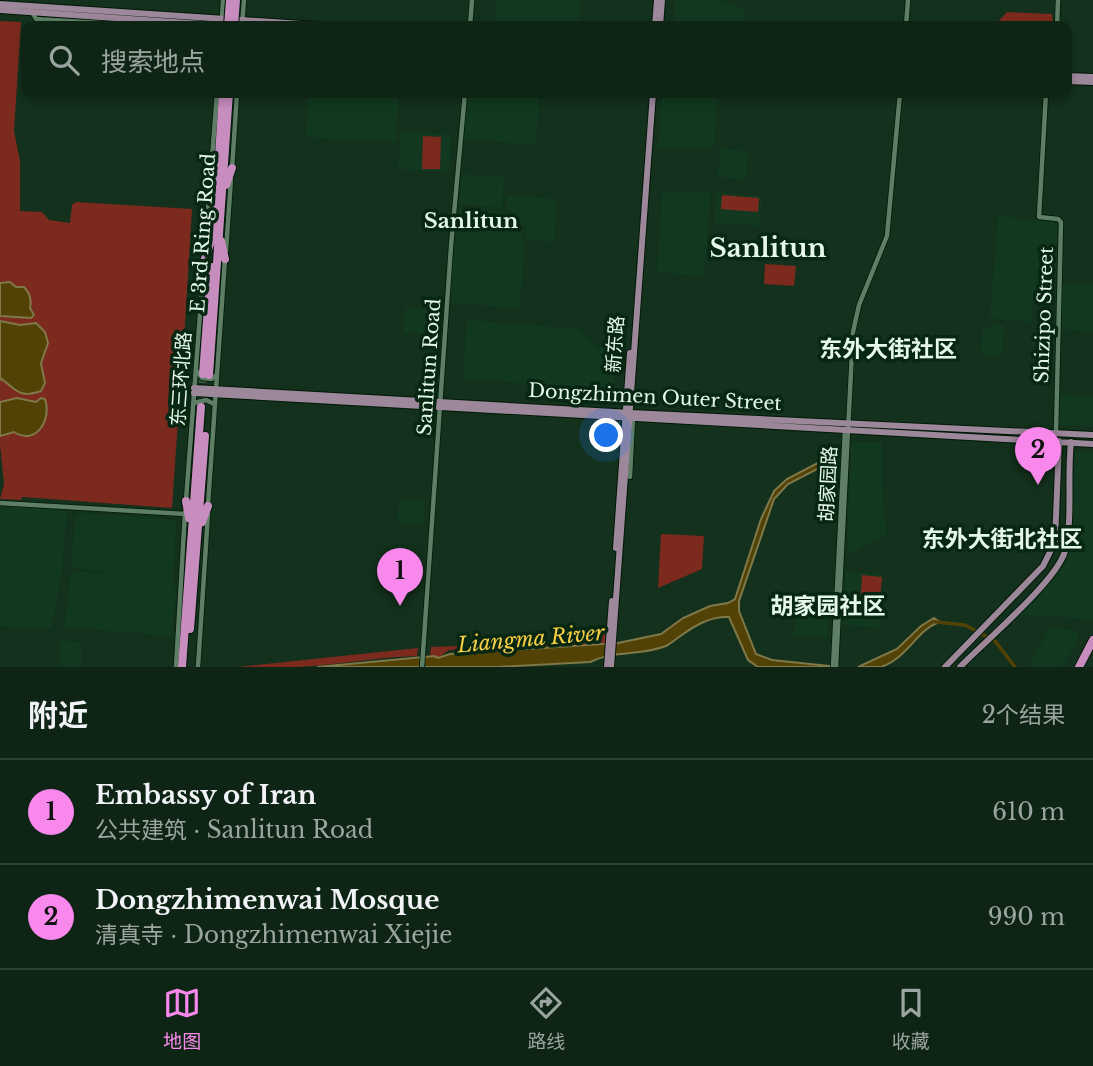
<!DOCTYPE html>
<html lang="zh">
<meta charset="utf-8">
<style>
body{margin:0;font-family:"Libre Baskerville","Noto Sans SC",serif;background:#172d1e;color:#f1f3f6}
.you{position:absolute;left:607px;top:436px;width:24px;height:24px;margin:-18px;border:5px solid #fff;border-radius:50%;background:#1a73e8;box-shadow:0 0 0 10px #1a73e833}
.badge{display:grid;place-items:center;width:46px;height:46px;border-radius:50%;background:#f888eb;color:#111;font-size:23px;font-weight:700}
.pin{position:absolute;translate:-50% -58px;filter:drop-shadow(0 2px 4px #0008)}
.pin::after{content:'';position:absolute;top:37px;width:24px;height:21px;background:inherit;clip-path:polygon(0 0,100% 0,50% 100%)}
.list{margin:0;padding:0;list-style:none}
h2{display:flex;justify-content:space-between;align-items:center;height:91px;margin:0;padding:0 28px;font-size:30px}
h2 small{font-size:23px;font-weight:400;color:#9ba5a0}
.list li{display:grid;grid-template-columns:46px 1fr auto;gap:21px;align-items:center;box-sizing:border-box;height:105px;padding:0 28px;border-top:2px solid #2e4234}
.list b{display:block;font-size:26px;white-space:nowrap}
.list p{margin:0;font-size:23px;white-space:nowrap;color:#9ba5a0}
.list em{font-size:23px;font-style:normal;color:#9ba5a0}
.icon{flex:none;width:38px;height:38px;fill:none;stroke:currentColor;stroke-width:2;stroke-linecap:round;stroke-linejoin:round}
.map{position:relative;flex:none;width:1093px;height:667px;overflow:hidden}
.search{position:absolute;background:#0e2515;box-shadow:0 4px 10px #0003;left:21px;right:21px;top:21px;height:77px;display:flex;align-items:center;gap:18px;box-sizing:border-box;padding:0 24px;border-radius:14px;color:#9ba5a0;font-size:26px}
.sheet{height:301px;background:#0e2515}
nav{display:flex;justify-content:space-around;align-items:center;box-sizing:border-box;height:98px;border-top:2px solid #2e4234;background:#0e2515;font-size:19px;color:#9ba5a0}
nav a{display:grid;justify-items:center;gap:4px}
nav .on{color:#f888eb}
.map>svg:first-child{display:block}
.built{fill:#12391f}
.green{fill:#7c2a1d}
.water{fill:#534205;stroke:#7f7849;stroke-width:2}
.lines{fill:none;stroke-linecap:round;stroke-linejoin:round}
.canal{stroke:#534205;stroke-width:3.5}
.highway-tunnel{stroke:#324f3b;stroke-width:8;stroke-dasharray:8 4;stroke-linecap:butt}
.minor-casing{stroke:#001906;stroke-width:6}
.major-casing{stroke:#001906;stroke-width:8}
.highway-casing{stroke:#001906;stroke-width:10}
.minor{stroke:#5e7f65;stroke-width:4.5}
.major{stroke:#9d879b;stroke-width:6}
.highway{stroke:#c78dbf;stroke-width:8}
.highway-bridge-casing{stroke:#001906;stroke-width:10;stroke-linecap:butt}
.highway-bridge{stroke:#c78dbf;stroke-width:8}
.labels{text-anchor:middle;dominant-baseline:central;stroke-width:7;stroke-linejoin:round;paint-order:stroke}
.street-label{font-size:19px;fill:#e5f7e8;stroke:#082713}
.neighbourhood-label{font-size:21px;font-weight:bold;fill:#e5f7e8;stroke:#082713}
.water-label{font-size:21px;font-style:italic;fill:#f8ce42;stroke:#082713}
.quarter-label{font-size:23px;font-weight:bold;fill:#e5f7e8;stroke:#082713}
.district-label{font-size:26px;font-weight:bold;fill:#e5f7e8;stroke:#082713}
</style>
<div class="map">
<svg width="1093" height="667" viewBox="0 0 1093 667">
<rect width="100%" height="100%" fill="#13311c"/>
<!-- built -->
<path class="built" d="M496 0H581L580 26H495Z
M675 0H720L745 11V26H674Z
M308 93 399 95 396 142 306 137Z
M467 93H539L536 145 464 139Z
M662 93H718L714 147 658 148Z
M401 131 451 135 449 172 398 169Z
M720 149 748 151 746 179 718 177Z
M461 174 504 177 502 208 459 204Z
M716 192 762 196 760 226 714 223Z
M662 193H711L704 276 657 272Z
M507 196 557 199 554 242 526 240V228L509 209 506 208Z
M459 208 506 212 525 241 520 308 447 303Z
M998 216 1053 222 1058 226 1054 295 1034 294 1032 322 990 318Z
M1062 282 1093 283V331L1059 329Z
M405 308 437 311 436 335 404 333Z
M467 320 580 329 598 348 617 350 613 389 463 379Z
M994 325H1004L1002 356 981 354 983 328Z
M1060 394 1093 395V426L1059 425Z
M851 442H882V491L887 534 847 556Z
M1070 450 1093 451V619L1019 615 1051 576 1065 550Z
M399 499 425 501 424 524 398 522Z
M0 505 67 509 62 572 51 629 0 626Z
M81 513 176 520 173 588H176L172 636 64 627 71 571 103 573 106 579V572L71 568 75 519Z
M846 571 882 574 879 627 842 625Z
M796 611 829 613 827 637 794 635Z
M1051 628 1079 631 1077 641 1062 667H1032L1029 663Z
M60 641 81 642V667H59Z"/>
<!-- green -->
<path class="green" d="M1007 12 1052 14 1053 26H994Z
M0 21 21 22 14 131 20 161V211L42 212 49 220 70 223 72 205 76 202 192 209 182 372H170L168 405 179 406 172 508 22 497 21 500 0 499 4 484 0 444Z
M423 136 441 137 440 169H422Z
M722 195 759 198 758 212 721 209Z
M765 264 796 266 794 286 764 284Z
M661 534 704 536 702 569 658 588Z
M862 575 882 577 879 611 860 610Z
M606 634 607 645 449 650 438 658 430 655 431 647 535 643Z
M418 648 417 656C377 657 338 665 298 667 278 667 258 667 238 667Z"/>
<!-- water -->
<path class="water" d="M10 282 16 287H24C30 293 32 299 30 308L34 315 31 318 0 316V283Z
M0 321 20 325 36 323 45 332 48 343 41 363 45 383 41 391C21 398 17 392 2 379L0 380Z
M17 398 36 402 41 398 45 399C52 420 36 446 14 432L0 436V402Z
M835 454V460L788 484 774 499 739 601V611L756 654 772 660 839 667H758L748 660 729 617C710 616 694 626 679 637 675 640 670 644 666 646 641 656 614 650 590 662L497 667H317L434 656 438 658 450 654 618 643 661 634 683 618 710 606 728 603 735 599 761 519 774 491 787 479Z
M934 618 940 622C918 628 907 659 881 667 875 667 865 667 858 667L897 649 921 626Z"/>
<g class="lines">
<!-- canal -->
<path class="canal" d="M936 622 965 625 995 641 1015 667"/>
<!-- highway-tunnel -->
<path class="highway-tunnel" d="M201 407 203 374"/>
<!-- minor casing -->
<g class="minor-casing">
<path id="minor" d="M31 10 36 19 147 26
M222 18 223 0
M242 26 244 0
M470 26 472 0
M906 26 908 0
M1057 26 1058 0
M1046 93 1039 217 1058 219 1061 222 1056 432
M232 170 237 93
M205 249 217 93
M226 251 231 179
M196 370 202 378 212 379 216 375
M194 403 206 400 214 404
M630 477 633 417
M186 500 204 261
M0 503 185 514
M208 505 225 259
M176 667 185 512
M198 667 208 514
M422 667 451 246 465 93
M833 667 845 429
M836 667 853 332 859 305 887 236 900 93"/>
</g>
<!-- major casing -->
<g class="major-casing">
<path id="major" d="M0 4 332 26
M0 10 231 26
M655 26 657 0
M660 26 662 0
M1067 76 1093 77
M1067 81 1093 82
M194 388 631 413 1093 435
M194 393 1093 444
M616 548 630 353
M607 667 612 601
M611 667 653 93
M945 667 1043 566 1055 542 1059 441
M960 667C984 642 1057 581 1065 551 1073 519 1067 476 1071 442"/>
</g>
<!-- highway casing -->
<g class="highway-casing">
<path id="highway" d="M226 185 232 168
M214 233 223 93
M221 241 225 259
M204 261 214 233
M203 374 211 267
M209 375 229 93
M186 501 189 518
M202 522 208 506
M190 629 205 436
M182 667 201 407
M1079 667 1093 640"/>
</g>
<!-- minor -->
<use href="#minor" class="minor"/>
<!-- major -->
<use href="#major" class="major"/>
<!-- highway -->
<use href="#highway" class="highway"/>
<!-- highway-bridge casing -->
<g class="highway-bridge-casing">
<path id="highway-bridge" d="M228 26 230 0
M234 26 236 0"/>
</g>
<!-- highway-bridge -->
<use href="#highway-bridge" class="highway-bridge"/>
</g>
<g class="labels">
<!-- street labels -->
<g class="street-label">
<text transform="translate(203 233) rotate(-86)">E 3rd Ring Road</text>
<text transform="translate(1044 315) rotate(-88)">Shizipo Street</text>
<text transform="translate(615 344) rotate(-86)">新东路</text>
<text transform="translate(429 367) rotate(-86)">Sanlitun Road</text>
<text transform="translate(181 379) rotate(-86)">东三环北路</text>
<text transform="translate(655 397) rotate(3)">Dongzhimen Outer Street</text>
<text transform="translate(828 484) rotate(-87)">胡家园路</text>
</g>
<!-- neighbourhood labels -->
<g class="neighbourhood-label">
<text x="471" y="221">Sanlitun</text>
</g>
<!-- water labels -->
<g class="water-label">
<text transform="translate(531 639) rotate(-5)">Liangma River</text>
</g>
<!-- quarter labels -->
<g class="quarter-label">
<text x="888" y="349">东外大街社区</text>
<text x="1002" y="539">东外大街北社区</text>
<text x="828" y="606">胡家园社区</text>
</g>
<!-- district labels -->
<g class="district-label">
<text x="768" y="248">Sanlitun</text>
</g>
</g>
</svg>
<div class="you"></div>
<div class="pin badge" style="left:400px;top:606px">1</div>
<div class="pin badge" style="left:1038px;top:485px">2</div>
<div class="search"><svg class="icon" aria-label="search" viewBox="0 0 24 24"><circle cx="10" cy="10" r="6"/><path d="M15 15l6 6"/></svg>搜索地点</div>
</div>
<section class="sheet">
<h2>附近<small>2个结果</small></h2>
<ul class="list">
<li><span class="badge">1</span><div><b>Embassy of Iran</b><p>公共建筑 · Sanlitun Road</p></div><em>610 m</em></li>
<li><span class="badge">2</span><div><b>Dongzhimenwai Mosque</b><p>清真寺 · Dongzhimenwai Xiejie</p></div><em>990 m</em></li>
</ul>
</section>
<nav>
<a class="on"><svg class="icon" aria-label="map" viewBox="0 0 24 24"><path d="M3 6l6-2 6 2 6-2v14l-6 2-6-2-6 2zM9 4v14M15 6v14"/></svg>地图</a>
<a><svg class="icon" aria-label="directions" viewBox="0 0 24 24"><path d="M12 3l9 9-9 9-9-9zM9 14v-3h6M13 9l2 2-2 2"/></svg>路线</a>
<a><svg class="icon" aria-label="saved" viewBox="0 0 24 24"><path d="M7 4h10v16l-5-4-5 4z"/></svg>收藏</a>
</nav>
